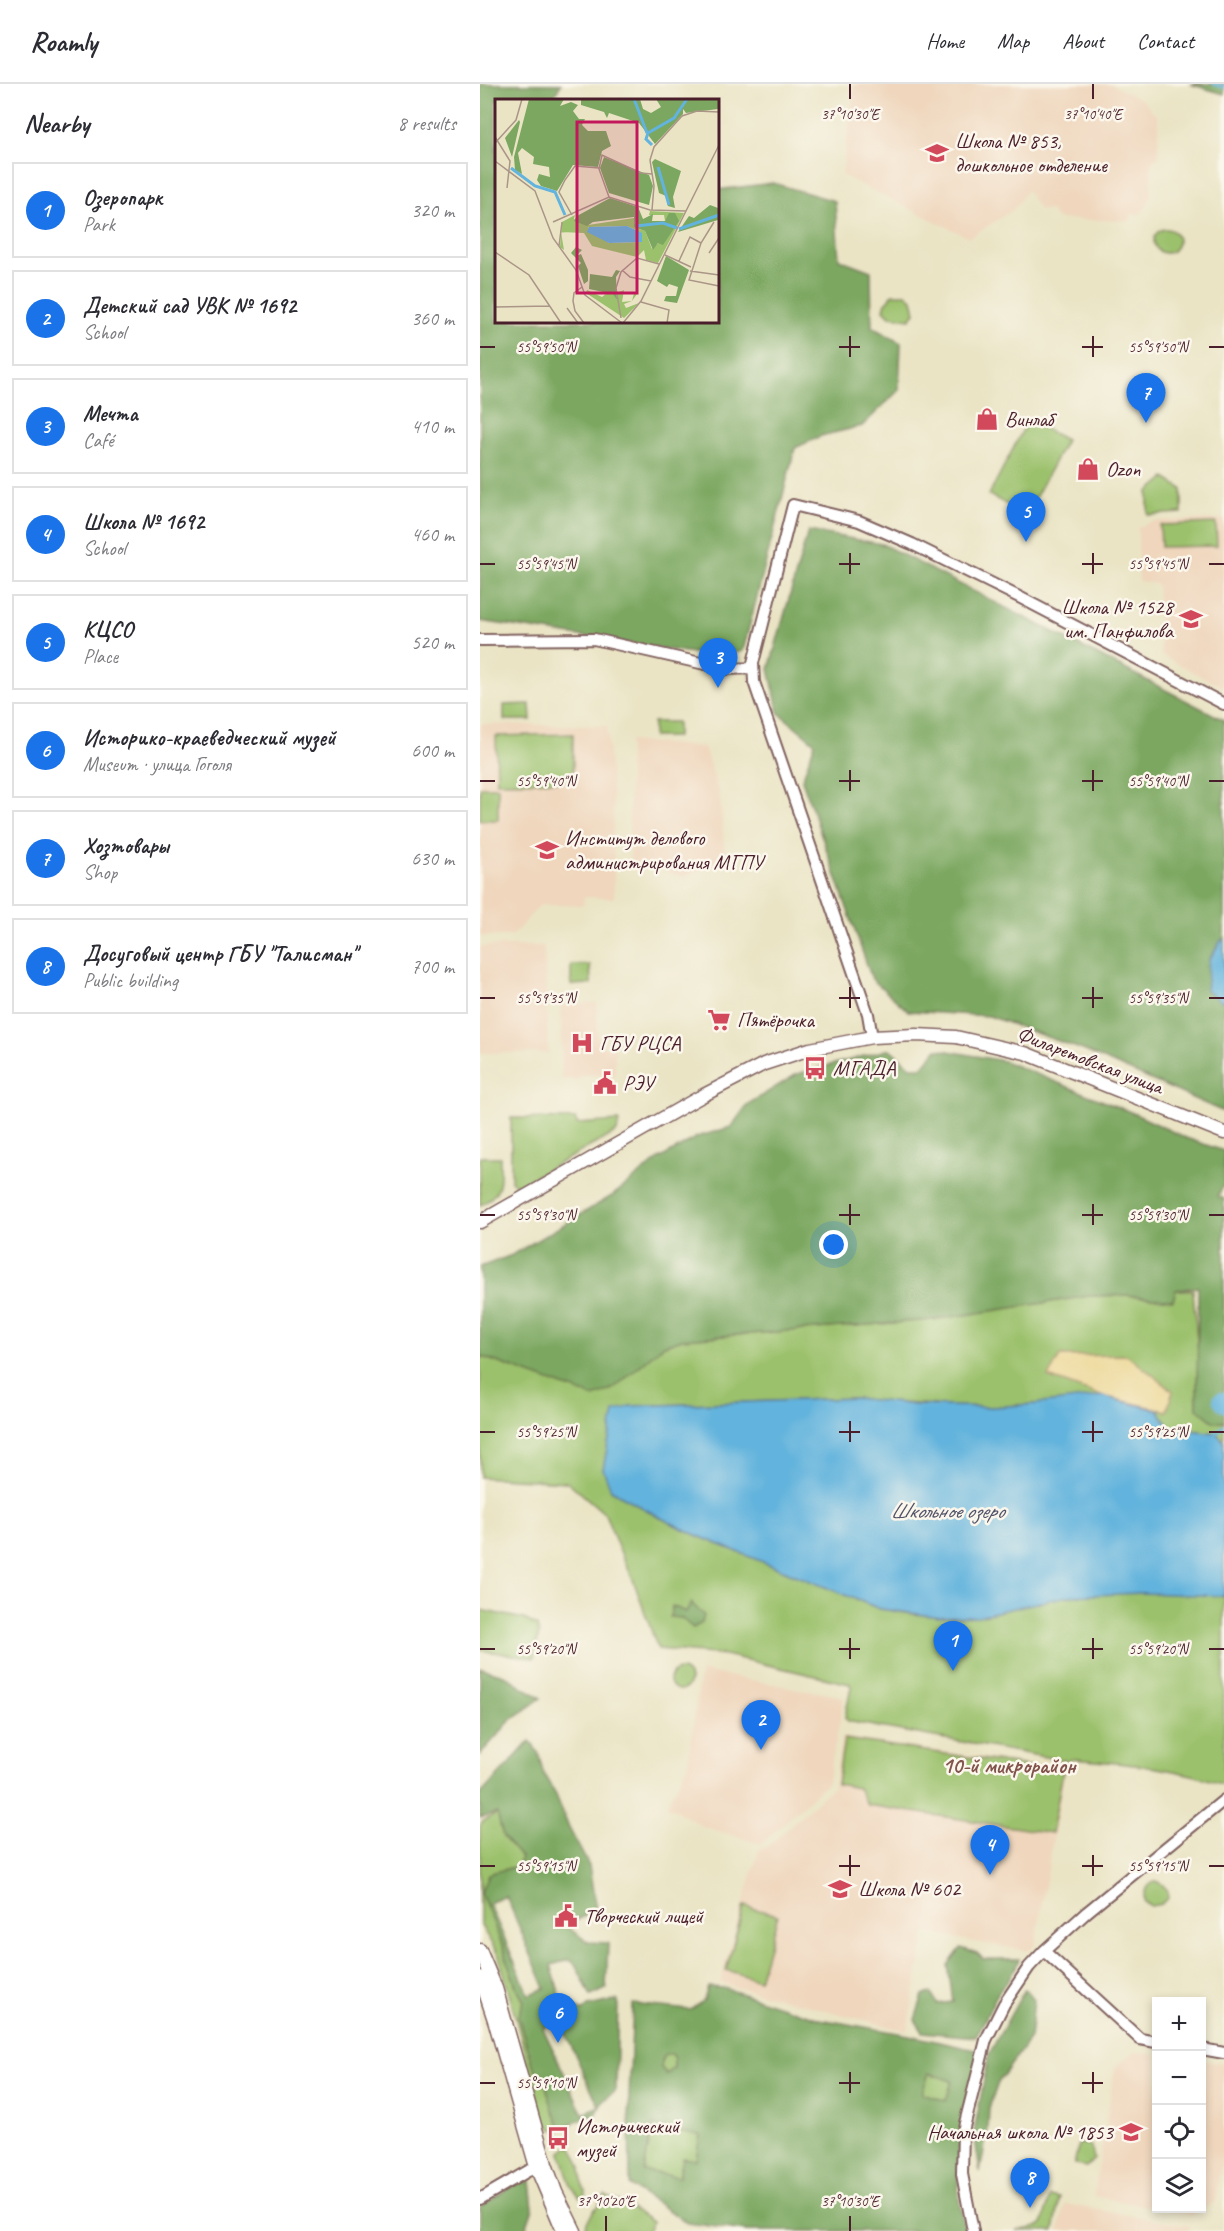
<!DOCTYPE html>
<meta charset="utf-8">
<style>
body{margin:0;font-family:Caveat,sans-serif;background:#f7f7f7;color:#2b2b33}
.controls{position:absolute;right:18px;bottom:18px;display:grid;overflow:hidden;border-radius:0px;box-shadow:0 3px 9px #0003}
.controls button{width:54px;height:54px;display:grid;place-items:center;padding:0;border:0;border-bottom:2px solid #e1e1e2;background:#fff;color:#2b2b33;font:30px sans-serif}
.you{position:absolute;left:354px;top:1161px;width:21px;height:21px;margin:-15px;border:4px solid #fff;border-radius:50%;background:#1a73e8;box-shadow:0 0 0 9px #1a73e833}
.badge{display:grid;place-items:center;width:39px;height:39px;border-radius:50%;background:#1a73e8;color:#fff;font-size:20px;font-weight:700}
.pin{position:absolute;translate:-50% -50px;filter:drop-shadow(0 2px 3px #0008)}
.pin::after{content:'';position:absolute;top:32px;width:21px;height:18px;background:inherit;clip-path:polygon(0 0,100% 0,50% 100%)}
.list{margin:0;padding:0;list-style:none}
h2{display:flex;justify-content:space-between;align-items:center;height:78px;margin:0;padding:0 24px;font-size:26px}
h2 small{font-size:20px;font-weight:400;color:#7c7c81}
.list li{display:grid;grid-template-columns:39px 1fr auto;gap:18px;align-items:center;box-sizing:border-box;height:96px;margin:0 12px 12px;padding:0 12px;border:2px solid #e1e1e2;border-radius:0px}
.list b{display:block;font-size:22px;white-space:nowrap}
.list p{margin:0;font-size:20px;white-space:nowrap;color:#7c7c81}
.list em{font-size:20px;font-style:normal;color:#7c7c81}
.icon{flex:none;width:33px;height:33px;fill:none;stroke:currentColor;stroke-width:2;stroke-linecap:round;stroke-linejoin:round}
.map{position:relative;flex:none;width:744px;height:2147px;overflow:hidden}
header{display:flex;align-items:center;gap:36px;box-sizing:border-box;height:84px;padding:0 30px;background:#fff;border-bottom:2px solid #e1e1e2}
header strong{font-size:28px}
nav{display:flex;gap:33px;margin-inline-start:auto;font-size:21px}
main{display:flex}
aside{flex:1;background:#fff}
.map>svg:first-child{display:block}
.built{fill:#efd6bc}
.green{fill:#9bc16c;stroke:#72704c;stroke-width:1.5}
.forest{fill:#7ca760;stroke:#636346;stroke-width:1.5;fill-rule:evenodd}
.sand{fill:#eeda9e;stroke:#9c7c64;stroke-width:1.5}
.water{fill:#62b3dd;stroke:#566984;stroke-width:1.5}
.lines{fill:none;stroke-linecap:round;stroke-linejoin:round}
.stream{stroke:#62b3dd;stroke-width:3}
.river{stroke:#62b3dd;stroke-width:16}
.minor-casing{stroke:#826461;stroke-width:14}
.tertiary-casing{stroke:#826461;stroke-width:15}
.minor{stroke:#fff;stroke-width:10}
.tertiary{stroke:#fff;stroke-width:12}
.ticks{fill:none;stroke:#4a1f2b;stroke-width:2}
.labels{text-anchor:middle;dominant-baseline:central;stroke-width:5;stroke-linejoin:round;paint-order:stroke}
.poi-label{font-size:21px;fill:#4a1f2b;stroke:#fbf7ec;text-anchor:start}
.street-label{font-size:21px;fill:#4a1f2b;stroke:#fbf7ec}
.water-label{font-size:22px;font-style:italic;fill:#525369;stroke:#fbf7ec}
.neighbourhood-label{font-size:22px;font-weight:bold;fill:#82524c;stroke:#fbf7ec}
.inset-river{fill:none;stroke:#62b3dd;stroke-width:3}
.inset-road{fill:none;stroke:#aa9587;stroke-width:1.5}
.view{fill:#c2185b;fill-opacity:0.15;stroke:#c2185b;stroke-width:3}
.inset-edge{fill:none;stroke:#4a1f2b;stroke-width:3}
.ticks-label{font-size:15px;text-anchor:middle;fill:#4a1f2b;stroke:#fbf7ec;stroke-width:5;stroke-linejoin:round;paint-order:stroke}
</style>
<header>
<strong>Roamly</strong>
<nav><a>Home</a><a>Map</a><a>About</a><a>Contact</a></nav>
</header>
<main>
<aside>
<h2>Nearby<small>8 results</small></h2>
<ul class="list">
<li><span class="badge">1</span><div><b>Озеропарк</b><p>Park</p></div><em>320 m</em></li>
<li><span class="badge">2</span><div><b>Детский сад УВК № 1692</b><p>School</p></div><em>360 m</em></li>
<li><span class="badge">3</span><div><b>Мечта</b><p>Café</p></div><em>410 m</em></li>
<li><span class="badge">4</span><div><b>Школа № 1692</b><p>School</p></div><em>460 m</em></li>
<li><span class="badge">5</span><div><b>КЦСО</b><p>Place</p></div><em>520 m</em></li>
<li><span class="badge">6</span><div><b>Историко-краеведческий музей</b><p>Museum · улица Гоголя</p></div><em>600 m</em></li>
<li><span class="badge">7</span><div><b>Хозтовары</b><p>Shop</p></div><em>630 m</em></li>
<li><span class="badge">8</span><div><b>Досуговый центр ГБУ &quot;Талисман&quot;</b><p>Public building</p></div><em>700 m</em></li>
</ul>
</aside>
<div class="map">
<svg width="744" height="2147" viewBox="0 0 744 2147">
<rect width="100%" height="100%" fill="#fbf7ec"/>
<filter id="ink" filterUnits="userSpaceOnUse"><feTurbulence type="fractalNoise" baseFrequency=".0167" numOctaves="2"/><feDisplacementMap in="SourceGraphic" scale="12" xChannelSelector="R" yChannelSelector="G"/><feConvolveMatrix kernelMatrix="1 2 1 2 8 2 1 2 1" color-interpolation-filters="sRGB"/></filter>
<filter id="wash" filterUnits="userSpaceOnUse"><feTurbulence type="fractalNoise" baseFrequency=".008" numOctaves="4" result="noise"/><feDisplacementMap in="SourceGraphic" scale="24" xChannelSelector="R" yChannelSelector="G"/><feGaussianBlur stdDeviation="1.35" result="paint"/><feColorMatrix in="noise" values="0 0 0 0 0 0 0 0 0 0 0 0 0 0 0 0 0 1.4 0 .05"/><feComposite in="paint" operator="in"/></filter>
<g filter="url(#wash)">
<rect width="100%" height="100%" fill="#eae4c5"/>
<!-- built -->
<path class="built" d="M375 0H630L661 15 678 33V72L671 79V111L666 124 660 130H650V137L577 135 569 126H559L547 106 534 125 489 154 362 91Z
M744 435V604L681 571 677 500 659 497 658 444 672 437Z
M0 640 127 642 133 723 134 814 104 813 103 821H60L32 852H0Z
M149 657 224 663 240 713 245 775 203 793 150 776Z
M0 862H64L68 969H0Z
M117 919 118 956H122L123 963H135V991H99L98 995H82L81 920Z
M221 1587 364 1613 348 1698 281 1760 222 1742 187 1721 208 1681Z
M362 1653 585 1686 555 1861 548 1867 445 1849 427 1947 240 1899 279 1766 287 1763 354 1702Z
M655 1968 676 1971V2124L614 2112 635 1983Z
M722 1976 744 1979V2063L735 2118 712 2131 680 2125 722 2124Z
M585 2120 659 2133 709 2142 708 2147H579Z"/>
<!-- green -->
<path class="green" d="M674 157a12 12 0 1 1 24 0a12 12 0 1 1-24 0Z
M413 210H426L432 215 435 229 430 235 410 232 404 226 406 218Z
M548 336 586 356 546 431 509 411Z
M685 394 702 405V429L668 431V408Z
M736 439 737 462 681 463 680 441Z
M50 620 51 636H24V621Z
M173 638H197V653H173Z
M93 650V697L17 698 16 652Z
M0 703H18V736H0Z
M91 881H110L111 900 91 901Z
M31 1034 96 1035 97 1040 139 1037 137 1048 37 1102 31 1097Z
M0 1073H20C20 1100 24 1107 0 1122Z
M696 1206H713L718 1269 717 1324 734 1338H744V1357L736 1349 690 1344 555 1320 512 1323 469 1322 406 1318 375 1314 151 1322 131 1406 183 1435 218 1452 400 1525C432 1530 467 1536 500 1531 530 1527 559 1515 589 1512 640 1506 693 1508 744 1512V1701C697 1683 644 1680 594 1675L587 1677 367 1637 365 1633 371 1603 370 1600 245 1571 178 1565 151 1490 138 1463 125 1430 88 1398 0 1393V1272L114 1313 134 1304 182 1262 202 1255 452 1236 609 1212 646 1211 693 1216Z
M0 1526 44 1535 57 1542 59 1550 54 1574 0 1566Z
M190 1596a10 10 0 1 1 20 0a10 10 0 1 1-20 0Z
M364 1655 583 1687 572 1749 387 1721 378 1704 357 1700Z
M18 1729 23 1753 41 1773 38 1782 8 1790 2 1809 23 1863 36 1903 44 1918 38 1933 54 1983 66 2002 74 2029 82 2044 74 2046 67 2040 59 2021 19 1872 0 1840V1742L2 1738Z
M675 1797C684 1800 687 1804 688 1814L681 1820 671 1822 664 1818C663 1807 666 1803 675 1797Z
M264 1822 298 1831 279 1896 246 1886Z
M191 1970 194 1974V1984L186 1991 181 1983 183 1971Z
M448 1989 472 1997 466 2017 442 2009Z
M172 2042 220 2051 216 2076 199 2093 164 2087Z
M599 2059 611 2062 614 2075 606 2083 594 2081Z
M91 2061 101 2082 102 2100 106 2108 102 2115 91 2102 81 2069Z
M125 2111 147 2121 172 2138 168 2147H105L107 2137Z
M570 2112 580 2114 574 2147H537L562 2142Z"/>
<!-- forest -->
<path class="forest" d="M0 0H81L72 16H16V237H237V106L293 99 355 117 359 175 391 187 392 243 421 259 419 306 382 342 341 352 315 364 263 567 239 573 0 537Z
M710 0H744V10Z
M328 447 402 460 744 636V1028L603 966 509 932 428 927 392 895 322 696 335 659 299 629 289 585Z
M410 965 431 983H442L457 965 524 977 653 1029 706 1054 744 1067V1100L738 1112 744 1115V1338H734L717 1324 718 1203 696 1206 693 1216 646 1211 609 1212 452 1236 202 1255 184 1261 134 1304 114 1313 0 1272V1183L32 1171 132 1112 179 1075 217 1053 251 1043 268 1020 317 990Z
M211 1519 224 1531 222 1539 213 1544 201 1534 190 1533 192 1522 206 1528Z
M0 1584 24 1591 61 1614 30 1637 0 1671Z
M50 1657 58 1668 64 1691 76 1711 89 1744 109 1782 116 1826 86 1842 108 1858 128 1859 126 1905 111 1912 95 1880 89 1876 71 1881 82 1918 103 1927 108 1922 138 1916 136 2006 122 2018 117 2029 82 2044 74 2029 66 2002 54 1983 38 1933 44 1917 36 1903 23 1863 1 1809 8 1790 38 1782 41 1773 23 1753 17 1729 0 1734V1709H2ZM26 1812 65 1904 49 1911 9 1819ZM79 1936 119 2022 103 2030 63 1944Z
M481 1864 497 1869 503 1875H539C535 1890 524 1898 517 1911 509 1925 504 1940 495 1953L443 1948 435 1936 443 1911 451 1909 457 1920 473 1918 468 1881Z
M228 1903 244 1904 340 1935 429 1951 504 1968C487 2027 466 2086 486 2147H267L208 2139 150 2102 149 2013 153 1920 210 1926 224 1916ZM191 1970 194 1974V1984L186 1991 181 1983 183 1972ZM449 1989 472 1997 466 2017 442 2009ZM172 2042 220 2051 216 2076 203 2074 199 2093 164 2087Z
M545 1905 554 1916 550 1954 518 1999 509 2024 508 2044 500 2088 494 2048 509 1970Z
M50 2097 53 2124 45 2147H0V2123L35 2100Z"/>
<!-- sand -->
<path class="sand" d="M647 1271 693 1307 687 1327 622 1312 568 1293 580 1272Z"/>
<!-- water -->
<path class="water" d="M742 855 744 857V915L742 918 726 906 729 876Z
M622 1312 678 1326 690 1344 736 1349 744 1357V1512L662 1509 588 1512 498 1532 460 1533 400 1525 218 1452 183 1435 131 1406 123 1385 134 1328 151 1322 375 1314 436 1321 512 1323 555 1320Z"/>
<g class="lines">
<!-- stream -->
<path class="stream" d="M734 0 744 3
M736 1349 744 1342"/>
<!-- river -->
<path class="river" d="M741 1316 744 1320"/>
</g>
</g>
<g filter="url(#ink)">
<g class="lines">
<!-- minor casing -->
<g class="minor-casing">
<path id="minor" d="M0 556 114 555 247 585 273 584
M392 953 388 930 274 598 273 579 313 421 379 437 432 460 539 513 744 620
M564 1867 660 1955 676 1958
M722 1965 744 1969
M0 2115 48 2087 63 2081
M493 2147 482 2090 483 2047 506 1956 524 1920 549 1883 564 1867 607 1828 744 1716"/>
</g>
<!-- tertiary casing -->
<g class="tertiary-casing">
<path id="tertiary" d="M0 1138 220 1013 284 980 330 965 392 953 436 951 476 953 545 969 744 1049
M0 1866 16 1904 66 2080 76 2108 95 2147
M0 1893 15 1939 56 2083 83 2147"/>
</g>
<!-- minor -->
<use href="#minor" class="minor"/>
<!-- tertiary -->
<use href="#tertiary" class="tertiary"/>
</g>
</g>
<!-- ticks -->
<path class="ticks" d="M370 0V15M613 0V15M370 252V273M613 252V273M0 263H15M359 263H380M602 263H623M729 263H744M370 469V490M613 469V490M0 480H15M359 480H380M602 480H623M729 480H744M370 686V707M613 686V707M0 697H15M359 697H380M602 697H623M729 697H744M370 903V924M613 903V924M0 914H15M359 914H380M602 914H623M729 914H744M370 1120V1141M613 1120V1141M0 1131H15M359 1131H380M602 1131H623M729 1131H744M370 1337V1358M613 1337V1358M0 1348H15M359 1348H380M602 1348H623M729 1348H744M370 1554V1575M613 1554V1575M0 1565H15M359 1565H380M602 1565H623M729 1565H744M370 1771V1792M613 1771V1792M0 1782H15M359 1782H380M602 1782H623M729 1782H744M370 1988V2009M613 1988V2009M0 1999H15M359 1999H380M602 1999H623M126 2132V2147M370 2132V2147"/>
<!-- icons -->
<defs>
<g id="school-bare" transform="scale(1.8)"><path d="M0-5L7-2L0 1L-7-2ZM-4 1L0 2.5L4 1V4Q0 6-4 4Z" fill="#d1495b" stroke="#fbf7ec" stroke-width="2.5" paint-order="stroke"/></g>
<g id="shop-bare" transform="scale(1.8)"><path d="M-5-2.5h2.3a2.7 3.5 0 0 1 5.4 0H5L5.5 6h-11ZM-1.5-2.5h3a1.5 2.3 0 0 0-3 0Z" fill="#d1495b" stroke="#fbf7ec" stroke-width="2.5" paint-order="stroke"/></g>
<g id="university-bare" transform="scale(1.8)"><path d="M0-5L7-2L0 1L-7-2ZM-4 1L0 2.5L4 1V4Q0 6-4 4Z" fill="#d1495b" stroke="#fbf7ec" stroke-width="2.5" paint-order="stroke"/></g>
<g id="supermarket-bare" transform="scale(1.8)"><path d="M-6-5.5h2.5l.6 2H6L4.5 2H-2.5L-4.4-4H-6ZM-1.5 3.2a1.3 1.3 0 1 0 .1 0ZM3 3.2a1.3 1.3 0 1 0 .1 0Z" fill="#d1495b" stroke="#fbf7ec" stroke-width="2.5" paint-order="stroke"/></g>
<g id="hospital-bare" transform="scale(1.8)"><path d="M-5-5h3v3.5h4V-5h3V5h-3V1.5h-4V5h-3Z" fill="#d1495b" stroke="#fbf7ec" stroke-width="2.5" paint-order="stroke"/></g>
<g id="bus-bare" transform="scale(1.8)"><path d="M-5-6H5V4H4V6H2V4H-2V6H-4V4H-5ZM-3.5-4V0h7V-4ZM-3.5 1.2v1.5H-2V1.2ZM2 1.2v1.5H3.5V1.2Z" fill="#d1495b" stroke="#fbf7ec" stroke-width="2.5" paint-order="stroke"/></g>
<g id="civic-bare" transform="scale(1.8)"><path d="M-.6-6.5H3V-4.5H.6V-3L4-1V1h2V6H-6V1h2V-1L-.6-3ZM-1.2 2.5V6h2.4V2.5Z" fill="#d1495b" stroke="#fbf7ec" stroke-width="2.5" paint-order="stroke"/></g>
</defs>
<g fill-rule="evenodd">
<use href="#school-bare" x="457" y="69"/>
<use href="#shop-bare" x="507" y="335"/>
<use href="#shop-bare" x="608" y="385"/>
<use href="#school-bare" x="711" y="535"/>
<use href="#university-bare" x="67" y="766"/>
<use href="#supermarket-bare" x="239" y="936"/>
<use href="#hospital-bare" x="102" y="959"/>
<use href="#bus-bare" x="335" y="984"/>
<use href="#civic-bare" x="125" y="999"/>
<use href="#school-bare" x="360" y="1805"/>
<use href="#civic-bare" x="86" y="1832"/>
<use href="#school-bare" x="651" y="2048"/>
<use href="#bus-bare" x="78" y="2054"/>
</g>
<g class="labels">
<!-- poi labels -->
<g class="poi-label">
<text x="475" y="57">Школа № 853,<tspan x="475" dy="24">дошкольное отделение</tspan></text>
<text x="525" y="335">Винлаб</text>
<text x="626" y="385">Ozon</text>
<text x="693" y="523" text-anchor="end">Школа № 1528<tspan x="693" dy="24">им. Панфилова</tspan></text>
<text x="85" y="754">Институт делового<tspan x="85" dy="24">администрирования МГПУ</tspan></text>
<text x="257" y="936">Пятёрочка</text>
<text x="120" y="959">ГБУ РЦСА</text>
<text x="353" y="984">МГАДА</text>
<text x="143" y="999">РЭУ</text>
<text x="378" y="1805">Школа № 602</text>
<text x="104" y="1832">Творческий лицей</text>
<text x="96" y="2042">Исторический<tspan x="96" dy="24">музей</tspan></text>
<text x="633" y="2048" text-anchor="end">Начальная школа № 1853</text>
</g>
<!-- street labels -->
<g class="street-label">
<text transform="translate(610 976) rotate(21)">Филаретовская улица</text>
</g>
<!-- water labels -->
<g class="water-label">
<text x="467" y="1427">Школьное озеро</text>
</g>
<!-- neighbourhood labels -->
<g class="neighbourhood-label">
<text x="529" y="1682">10-й микрорайон</text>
</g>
</g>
<!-- overview -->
<g transform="translate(15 15)">
<rect width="224" height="224" fill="#eae4c5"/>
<path d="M155 112 189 114 163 164 151 161 149 151 142 158 97 147 89 134 66 133 69 151 65 148 67 123 80 116 79 120 93 126 139 119 141 129 150 132 157 150 173 135 177 114 170 122 169 116H154ZM132 127 143 132 146 143 114 144 93 128ZM117 190 122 201V194L129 191 127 203 137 202 139 194 142 195 137 202 129 205 131 209 144 204 129 219 91 194 92 191 107 198Z" fill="#9bc16c" fill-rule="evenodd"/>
<path d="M34 0H69L65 7 76 3 83 6 78 12 84 20H90L87 26 93 32H111L116 47 107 52 103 68 78 66 62 92 46 87 42 81 44 75 55 78 54 68 38 65 39 58 27 49 23 54 27 75 20 71 19 58ZM86 0H145L148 10 156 14 166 8 161 0H223V10L191 14 188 10V15L160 45 144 24 114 14 112 19 109 13 86 6ZM24 21 25 23 17 58 10 39ZM109 58 154 76 158 87 154 106 114 94 105 69ZM160 60 186 72 178 98 180 109 173 107 171 97 164 94 157 63ZM115 99 143 108 148 120 158 115 157 122H170L174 114H180L184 122 168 146 163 144 158 151 150 132 139 128V118L98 123 92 127 79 122 82 117ZM215 106 223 109V121L183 133 194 117 199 119ZM81 148 87 151 81 157 86 155 93 171V182L89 185 83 167 86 164 76 154ZM171 157 194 171 182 204 169 202 171 197H181L183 188 174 185 172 188 162 182ZM121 171 125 172 121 178 122 201 118 195 94 190 95 175 117 178Z" fill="#7ca760"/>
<path d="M132 127 147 134V143L114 144 92 133 94 128Z" fill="#62b3dd"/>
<path class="inset-river" d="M139 0 152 34M157 46 151 40 153 34 179 19 192 0M163 68 174 106M16 69 40 87 60 93 70 116M141 127 168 124 182 129M184 130 224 116"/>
<path class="inset-road" d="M0 38 15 62 12 89M0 44 21 21 27 0M0 62 40 92 58 139 81 171 90 196 127 224M114 98 104 70 107 56 146 74 157 75M157 111 159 87 155 61 159 48 187 17 202 12 224 13M77 116 64 93 70 81 80 67 104 69M58 123 114 98 155 111 191 112M219 123 206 144 194 181 224 187M140 125 143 107M64 147 67 123M0 153 34 176 66 224M214 154 224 139M170 156 196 168M184 162 195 138 206 144M127 171 135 178 156 182M195 172 224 176M87 188 79 194 78 202 80 212 89 224M146 203 174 211 172 224M0 208 55 207M72 209 83 224M126 219 121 189 126 173 142 159 164 165M128 224 146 202 224 46"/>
<path class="view" d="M82 23H142V194H82Z"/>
<rect width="224" height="224" class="inset-edge"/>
</g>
<g class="ticks-label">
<text x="370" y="35">37°10'30"E</text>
<text x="613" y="35">37°10'40"E</text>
<text x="66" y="268">55°59'50"N</text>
<text x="678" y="268">55°59'50"N</text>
<text x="66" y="485">55°59'45"N</text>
<text x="678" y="485">55°59'45"N</text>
<text x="66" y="702">55°59'40"N</text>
<text x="678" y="702">55°59'40"N</text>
<text x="66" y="919">55°59'35"N</text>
<text x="678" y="919">55°59'35"N</text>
<text x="66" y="1136">55°59'30"N</text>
<text x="678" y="1136">55°59'30"N</text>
<text x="66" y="1353">55°59'25"N</text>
<text x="678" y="1353">55°59'25"N</text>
<text x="66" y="1570">55°59'20"N</text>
<text x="678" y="1570">55°59'20"N</text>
<text x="66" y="1787">55°59'15"N</text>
<text x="678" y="1787">55°59'15"N</text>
<text x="66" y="2004">55°59'10"N</text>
<text x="126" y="2122">37°10'20"E</text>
<text x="370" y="2122">37°10'30"E</text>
</g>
</svg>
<div class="controls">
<button>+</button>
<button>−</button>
<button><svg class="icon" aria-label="locate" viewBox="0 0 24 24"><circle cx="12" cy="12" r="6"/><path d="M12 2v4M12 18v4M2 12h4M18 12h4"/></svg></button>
<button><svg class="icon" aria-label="layers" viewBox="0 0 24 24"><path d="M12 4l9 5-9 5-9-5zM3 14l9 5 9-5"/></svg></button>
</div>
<div class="you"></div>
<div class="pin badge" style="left:473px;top:1587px">1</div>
<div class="pin badge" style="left:281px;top:1666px">2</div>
<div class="pin badge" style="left:238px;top:604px">3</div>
<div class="pin badge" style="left:510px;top:1791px">4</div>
<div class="pin badge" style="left:546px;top:458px">5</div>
<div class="pin badge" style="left:78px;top:1959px">6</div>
<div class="pin badge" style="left:666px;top:339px">7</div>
<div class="pin badge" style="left:550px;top:2124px">8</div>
</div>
</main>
